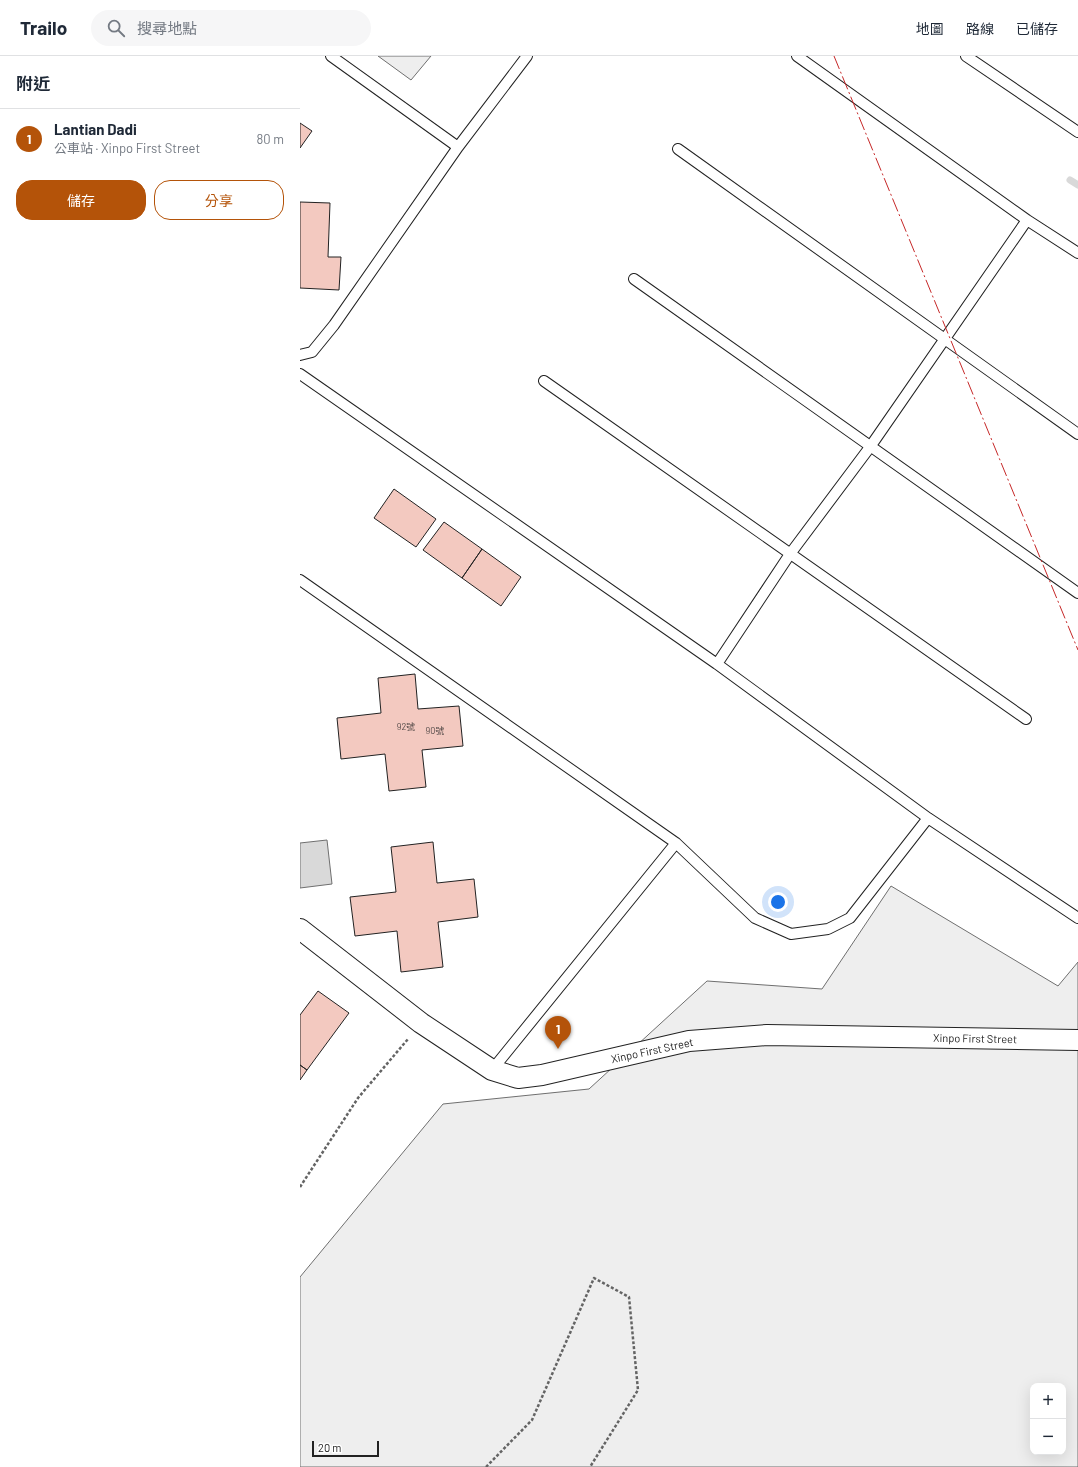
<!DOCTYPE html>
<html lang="zh-TW">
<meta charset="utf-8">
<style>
body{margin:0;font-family:Barlow,"Noto Sans TC",sans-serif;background:#f6f6f7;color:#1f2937}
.controls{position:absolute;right:12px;bottom:12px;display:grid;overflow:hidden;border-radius:8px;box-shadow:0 4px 16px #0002}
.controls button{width:36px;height:36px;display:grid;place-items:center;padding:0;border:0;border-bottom:1px solid #e0e1e3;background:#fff;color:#1f2937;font:20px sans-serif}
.scale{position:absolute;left:12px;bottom:10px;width:67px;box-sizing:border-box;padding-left:4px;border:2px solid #222;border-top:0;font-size:11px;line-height:14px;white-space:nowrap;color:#222;-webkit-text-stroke:3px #fff;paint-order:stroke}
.you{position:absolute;left:478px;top:846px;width:14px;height:14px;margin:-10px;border:3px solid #fff;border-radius:50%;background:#1a73e8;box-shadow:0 0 0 6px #1a73e833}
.badge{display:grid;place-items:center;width:26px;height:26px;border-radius:50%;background:#b45309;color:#fff;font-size:13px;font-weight:700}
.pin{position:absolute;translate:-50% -33px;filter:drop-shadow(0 1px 2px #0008)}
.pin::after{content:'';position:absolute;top:21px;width:14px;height:12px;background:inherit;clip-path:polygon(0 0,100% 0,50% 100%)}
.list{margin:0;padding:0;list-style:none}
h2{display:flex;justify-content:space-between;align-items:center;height:52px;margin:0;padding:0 16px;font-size:17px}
h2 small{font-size:13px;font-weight:400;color:#747a83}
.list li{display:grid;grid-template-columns:26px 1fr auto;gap:12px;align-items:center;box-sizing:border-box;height:60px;padding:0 16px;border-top:1px solid #e0e1e3}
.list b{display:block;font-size:15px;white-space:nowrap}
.list p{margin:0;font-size:13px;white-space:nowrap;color:#747a83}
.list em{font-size:13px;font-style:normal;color:#747a83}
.actions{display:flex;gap:8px;padding:12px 16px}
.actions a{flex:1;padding:9px 0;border:1px solid #b45309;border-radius:16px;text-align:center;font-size:14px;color:#b45309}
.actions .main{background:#b45309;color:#fff}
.icon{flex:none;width:22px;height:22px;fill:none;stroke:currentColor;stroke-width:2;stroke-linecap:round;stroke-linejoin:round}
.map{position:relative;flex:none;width:778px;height:1411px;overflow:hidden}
header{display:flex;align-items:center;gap:24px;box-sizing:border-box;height:56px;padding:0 20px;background:#fff;border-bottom:1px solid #e0e1e3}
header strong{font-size:19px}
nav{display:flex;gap:22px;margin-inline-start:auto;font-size:14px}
.search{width:280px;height:36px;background:#f6f6f7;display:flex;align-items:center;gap:10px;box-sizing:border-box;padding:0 14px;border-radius:22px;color:#747a83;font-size:15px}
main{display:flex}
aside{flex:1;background:#fff}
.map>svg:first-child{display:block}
.green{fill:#eee;stroke:#6f6f6f;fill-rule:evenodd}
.water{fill:#d9d9d9;stroke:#6f6f6f}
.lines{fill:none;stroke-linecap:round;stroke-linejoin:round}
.stream{stroke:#d9d9d9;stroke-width:7}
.building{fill:#f3c9c0;stroke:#222}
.service-casing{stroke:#222;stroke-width:12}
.minor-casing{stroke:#222;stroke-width:22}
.path{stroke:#646464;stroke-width:2.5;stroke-dasharray:3 2;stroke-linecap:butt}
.service{stroke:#fff;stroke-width:10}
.minor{stroke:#fff;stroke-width:20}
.power{stroke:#c62828;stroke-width:1;stroke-dasharray:14 3 2 3;stroke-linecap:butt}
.labels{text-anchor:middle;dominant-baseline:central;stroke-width:3;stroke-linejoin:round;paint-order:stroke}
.number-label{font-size:9px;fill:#564c4a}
.street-label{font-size:11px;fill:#222;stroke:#fff}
</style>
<header>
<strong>Trailo</strong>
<div class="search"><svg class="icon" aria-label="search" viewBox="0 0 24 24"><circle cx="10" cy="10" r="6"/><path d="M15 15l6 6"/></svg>搜尋地點</div>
<nav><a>地圖</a><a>路線</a><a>已儲存</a></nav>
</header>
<main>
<aside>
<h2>附近<small></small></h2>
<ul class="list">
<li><span class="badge">1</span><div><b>Lantian Dadi</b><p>公車站 · Xinpo First Street</p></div><em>80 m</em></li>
</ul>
<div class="actions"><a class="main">儲存</a><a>分享</a></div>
</aside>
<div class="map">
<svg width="778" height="1411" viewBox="0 0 778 1411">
<rect width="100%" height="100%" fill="#fff"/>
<!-- green -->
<path class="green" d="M78 0H131L111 24Z
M591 830 758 930 778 906V1411H0V1221L143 1048 289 1033 407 925 522 933ZM733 1330H763V1396H733Z"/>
<!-- water -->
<path class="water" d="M27 784 32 828 0 832V787Z"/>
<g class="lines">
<!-- stream -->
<path class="stream" d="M770 124 778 129"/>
</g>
<!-- building -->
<path class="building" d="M0 67 12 75 0 92Z
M0 146 30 147 28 201H41L39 234 0 232Z
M94 433 136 463 116 491 74 462Z
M144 466 182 493 162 522 123 494Z
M182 493 221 521 201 550 162 522Z
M115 618 118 653 159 650 163 690 122 694 126 731 89 735 85 698 41 703 37 662 81 657 78 622Z
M133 786 137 827 174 823 178 861 138 866 143 911 101 916 97 875 55 880 50 841 96 836 91 791Z
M18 935 49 957 7 1014 0 1009V959Z
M0 1009 7 1014 0 1024Z"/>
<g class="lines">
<!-- service casing -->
<g class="service-casing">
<path id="service" d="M31 0 158 91
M497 0 727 164 778 197
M666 0 778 76
M378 93 778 378
M334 223 778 537
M0 299 12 296 34 269 158 91 227 0
M0 318 417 608 628 762 778 862
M244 325 726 663
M0 524 376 787 455 862 491 878 528 873 550 862 628 762
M417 608 490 498 570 391 727 164
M192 1014 376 787"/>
</g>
<!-- minor casing -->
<g class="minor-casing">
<path id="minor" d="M0 873 121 967 192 1014 218 1022 242 1019 389 985 467 979 778 984"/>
</g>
<!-- path -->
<path class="path" d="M0 1131 58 1042 108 983
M186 1411 232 1364 294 1222 329 1241 338 1334 290 1411"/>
<!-- service -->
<use href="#service" class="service"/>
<!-- minor -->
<use href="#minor" class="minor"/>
<!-- power -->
<path class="power" d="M534 0 778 594"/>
</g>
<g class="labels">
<!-- number labels -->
<g class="number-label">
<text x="106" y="670">92號</text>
<text x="135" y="674">90號</text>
</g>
<!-- street labels -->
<g class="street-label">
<text transform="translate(675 982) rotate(1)">Xinpo First Street</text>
<text transform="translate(352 994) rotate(-12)">Xinpo First Street</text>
</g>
</g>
</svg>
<div class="controls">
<button>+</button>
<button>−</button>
</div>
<div class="scale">20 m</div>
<div class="you"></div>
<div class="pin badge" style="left:258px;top:993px">1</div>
</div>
</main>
